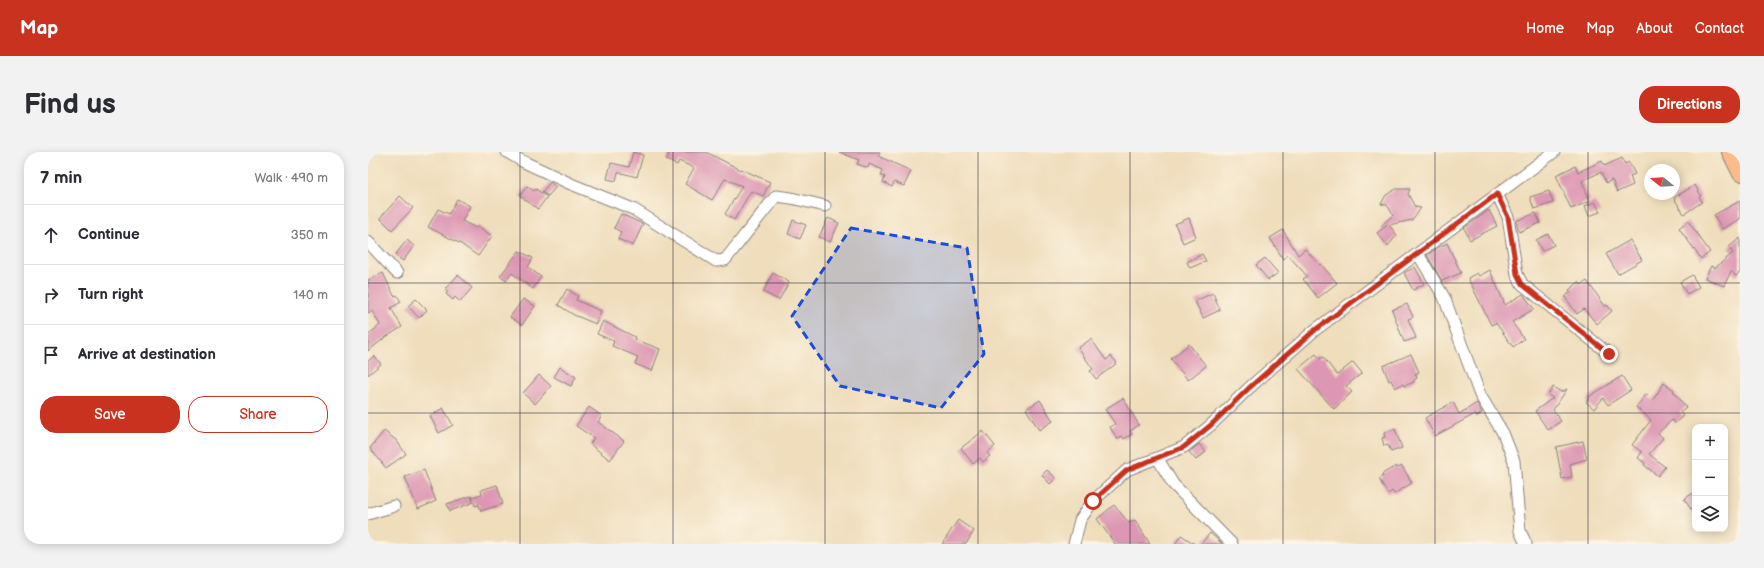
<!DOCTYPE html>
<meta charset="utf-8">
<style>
body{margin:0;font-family:"Balsamiq Sans",sans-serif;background:#f2f2f3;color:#2b2b33}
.controls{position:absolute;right:12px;bottom:12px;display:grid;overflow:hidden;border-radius:8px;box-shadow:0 2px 10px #0003}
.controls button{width:36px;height:36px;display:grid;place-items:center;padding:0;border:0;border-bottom:1px solid #e1e1e2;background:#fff;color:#2b2b33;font:20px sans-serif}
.compass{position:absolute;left:1276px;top:12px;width:36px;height:36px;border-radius:50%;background:#fff;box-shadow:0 2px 10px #0003;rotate:288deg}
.stop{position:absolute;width:12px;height:12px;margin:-9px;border:3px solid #c8321e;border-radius:50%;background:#fff}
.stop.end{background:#c8321e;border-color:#fff;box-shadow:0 1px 4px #0008}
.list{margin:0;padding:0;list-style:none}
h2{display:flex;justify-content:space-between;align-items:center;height:52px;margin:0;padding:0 16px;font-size:17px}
h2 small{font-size:13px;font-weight:400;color:#7c7c81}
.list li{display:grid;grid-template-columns:26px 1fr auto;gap:12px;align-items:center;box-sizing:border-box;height:60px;padding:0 16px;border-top:1px solid #e1e1e2}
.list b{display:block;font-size:15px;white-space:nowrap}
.list em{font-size:13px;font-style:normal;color:#7c7c81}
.actions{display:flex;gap:8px;padding:12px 16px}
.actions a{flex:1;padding:9px 0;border:1px solid #c8321e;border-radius:16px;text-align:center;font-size:14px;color:#c8321e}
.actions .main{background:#c8321e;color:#fff}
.icon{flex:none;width:22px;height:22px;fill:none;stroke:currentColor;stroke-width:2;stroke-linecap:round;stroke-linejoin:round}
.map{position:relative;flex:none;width:1372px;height:392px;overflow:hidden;border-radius:16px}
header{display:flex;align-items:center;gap:24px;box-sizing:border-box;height:56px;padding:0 20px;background:#c8321e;color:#fff}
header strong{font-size:19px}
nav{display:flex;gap:22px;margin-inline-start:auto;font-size:14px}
.intro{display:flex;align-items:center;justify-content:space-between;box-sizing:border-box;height:96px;padding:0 24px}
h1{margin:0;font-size:28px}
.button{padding:10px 18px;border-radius:16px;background:#c8321e;color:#fff;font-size:14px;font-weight:700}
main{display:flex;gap:24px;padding:0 24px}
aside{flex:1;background:#fff;border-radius:16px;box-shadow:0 2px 10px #0003}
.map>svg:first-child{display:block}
.building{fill:#dd96b3}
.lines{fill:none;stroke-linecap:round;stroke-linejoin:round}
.minor-casing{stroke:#88807b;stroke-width:13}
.major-casing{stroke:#88807b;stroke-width:16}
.minor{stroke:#fff;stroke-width:11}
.major{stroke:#f9bc8a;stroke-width:14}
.route{stroke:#c8321e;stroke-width:5}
.marked{fill:#1d4ed8;fill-opacity:0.2;stroke:#1d4ed8;stroke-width:3;stroke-dasharray:8 5;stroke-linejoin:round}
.grid{fill:none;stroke:#22223b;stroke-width:1;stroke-opacity:0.55}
</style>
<header>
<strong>Map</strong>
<nav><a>Home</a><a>Map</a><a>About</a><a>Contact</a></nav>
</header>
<div class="intro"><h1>Find us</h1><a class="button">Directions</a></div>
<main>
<aside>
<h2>7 min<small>Walk · 490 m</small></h2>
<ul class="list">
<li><svg class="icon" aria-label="ahead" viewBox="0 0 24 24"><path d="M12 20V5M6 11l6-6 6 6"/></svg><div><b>Continue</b></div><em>350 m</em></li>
<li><svg class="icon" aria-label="right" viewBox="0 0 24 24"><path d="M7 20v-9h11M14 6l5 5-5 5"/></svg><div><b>Turn right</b></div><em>140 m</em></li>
<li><svg class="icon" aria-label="arrive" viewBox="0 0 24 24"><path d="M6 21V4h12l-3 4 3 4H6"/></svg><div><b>Arrive at destination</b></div></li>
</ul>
<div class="actions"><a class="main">Save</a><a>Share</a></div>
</aside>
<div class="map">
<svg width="1372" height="392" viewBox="0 0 1372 392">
<rect width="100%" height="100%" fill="#fcf5e5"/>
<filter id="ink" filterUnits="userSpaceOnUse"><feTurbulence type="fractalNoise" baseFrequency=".025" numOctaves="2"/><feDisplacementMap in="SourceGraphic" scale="8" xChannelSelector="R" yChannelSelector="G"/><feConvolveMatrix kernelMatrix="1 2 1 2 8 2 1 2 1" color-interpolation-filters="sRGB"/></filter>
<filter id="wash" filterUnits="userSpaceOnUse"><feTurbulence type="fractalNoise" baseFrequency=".012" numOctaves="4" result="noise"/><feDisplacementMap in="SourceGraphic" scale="16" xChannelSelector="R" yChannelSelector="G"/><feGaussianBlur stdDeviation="0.9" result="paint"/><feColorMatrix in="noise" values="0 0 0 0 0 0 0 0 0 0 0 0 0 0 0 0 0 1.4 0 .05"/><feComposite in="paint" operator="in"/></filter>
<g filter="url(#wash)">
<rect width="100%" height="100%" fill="#efddbb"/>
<g id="blocks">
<!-- building -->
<path class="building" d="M265 0 275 3 269 25 250 20 248 29 239 27 243 11 261 15Z
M302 0H338L373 18V17L402 30 395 44 383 39 366 68 357 62 374 34 357 27 344 48 317 32 326 16 311 9 309 13 298 8Z
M471 0H512L510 4 543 19 536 34 526 30 524 35 515 30 517 25 513 23 515 18 501 12 500 16 489 12 491 8Z
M1254 6 1257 12 1261 10 1267 22 1262 24 1265 33 1249 40 1244 28 1238 31 1233 20 1214 29 1222 49 1203 57 1188 23 1207 14 1210 20 1234 9 1236 14Z
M182 30 188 35 180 44 174 40Z
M1327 33 1333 44 1331 45 1334 50 1316 62 1306 46Z
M159 34 166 39 168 37 179 45 170 57 152 44Z
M1028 37H1042L1040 42 1047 55 1053 56 1044 68 1021 73 1029 83 1020 94 1009 81 1019 73 1013 74 1025 63 1019 53 1013 52 1018 43Z
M1181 39 1185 51 1166 57 1162 45Z
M32 44 45 56 24 78 12 66Z
M89 47 102 54 94 69 108 76 110 74 124 84 110 104 93 92 60 75 70 57 81 62Z
M1372 49V67L1354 77 1346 63Z
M1227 50 1232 60 1221 64 1217 54Z
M1121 58 1129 74 1102 88 1096 76Z
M1168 61 1172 71 1151 80 1148 69Z
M253 62 275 72 265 94 250 87 253 80 246 76Z
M460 66 471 71 462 90 451 85Z
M821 66 828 85 815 91 807 72Z
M425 68 438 73 432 87 420 82Z
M1320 69 1342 100 1333 107 1311 76Z
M915 78 930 103 937 97 952 113 953 112 969 131 950 146 935 127 939 124 920 103 915 107 902 86Z
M1180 82 1186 93 1174 99 1168 88Z
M1372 86V120L1368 124 1363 119 1356 134 1337 126 1343 114 1347 116 1365 101 1361 95Z
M39 88 46 94 35 109 27 103Z
M1262 88 1274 108 1250 122 1238 102Z
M1079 91 1093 121 1074 129 1059 103 1071 95Z
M151 99 165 106 160 115 173 125 165 137 144 121 138 129 132 124Z
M834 102 838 109 822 116 819 110Z
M897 106 910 121 900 128 888 113Z
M1047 115 1056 132 1045 138 1036 121Z
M1122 118 1137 153 1155 142 1166 157 1144 170 1156 187 1145 195 1128 171 1123 173 1100 126 1109 121 1111 124Z
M15 121 26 144 29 143 33 150 23 156 34 175 18 185 0 199V183L12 173 4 159 0 161V128Z
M405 121 421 130 411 148 395 140Z
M90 123 104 136 92 150 87 145 85 148 78 142 80 139 77 137Z
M1324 123 1331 135 1319 142 1312 130Z
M1219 129 1237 154 1239 153 1244 159 1229 172 1216 157 1209 162 1197 145 1203 140 1201 138 1211 130 1213 133Z
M199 137 210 144 208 148 233 159 228 172 206 163 190 153Z
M845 141 852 158 835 166 827 149Z
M48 147 59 158 51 166 40 154Z
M155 147 167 154 154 173 142 165Z
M1039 152 1045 165 1040 167 1048 186 1036 190 1024 158Z
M235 169 267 185 266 187 292 197 284 219 267 212 270 205 244 194 246 189 229 182Z
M723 187 738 208 743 204 749 211 728 227 722 219 725 217 710 196Z
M821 192 838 214 820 228 803 207Z
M948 202 952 207 955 205 969 223 985 210 994 221 978 234 984 240 966 257 930 217Z
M1043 202 1051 220 1047 222 1049 226 1046 228V230L1036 234 1035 232 1027 236 1023 228 1021 229 1015 214Z
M6 204 13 212 0 223V209Z
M192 215 208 225 203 234 186 225Z
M171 223 183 234 167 252 155 241Z
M1254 224 1263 238 1240 253 1235 246 1226 257 1218 250 1222 244Z
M1296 231 1306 238 1305 239 1318 255 1312 260 1315 264 1307 271 1304 268 1290 281 1295 286 1281 302 1297 315 1290 324 1276 313 1277 311 1270 306 1274 300 1264 293 1283 268 1268 255 1279 242 1285 248Z
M1185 235 1193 240 1199 237 1185 258 1193 269 1180 278 1167 259 1185 246 1180 243Z
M755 246 771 273 762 279 764 282 756 287 754 284 749 287 742 275 747 272 737 257Z
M672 248 685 269 671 278 658 257Z
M1085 250 1091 262 1109 251 1114 261 1108 265 1107 262 1067 284 1057 266Z
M221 255 234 264 230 270 256 289 242 308 222 292 226 286 208 274Z
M75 256 85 273 71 281 62 264Z
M1027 277 1034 296 1023 300 1020 293 1016 294 1014 286 1017 285 1016 281Z
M16 279 28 288 38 302 18 316 2 296Z
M615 279 627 294 619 301 622 304 615 310 612 306 605 312 593 296Z
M1215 289 1219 307 1202 312 1204 325 1194 327 1188 295Z
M831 292 838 300 828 308 821 300Z
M1028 314 1029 316 1034 314 1044 331 1026 342 1024 339 1020 342 1011 327 1015 324 1014 322Z
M56 318 68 349 50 357 37 325Z
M679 318 688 326 682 332 674 323Z
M129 333 135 352 113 359 111 353 107 354 106 350 82 359 79 352 103 344 105 349 104 345 114 342 113 338Z
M1327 340V363L1316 347Z
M746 353 761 371 767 368 782 392H747L729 367Z
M590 368 606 379 598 392H574Z
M842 381 851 389 854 392H833Z
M813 383 827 392H807Z"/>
</g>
</g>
<g filter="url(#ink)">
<use href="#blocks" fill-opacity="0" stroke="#88807b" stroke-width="1"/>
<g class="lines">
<!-- minor casing -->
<g class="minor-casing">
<path id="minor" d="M139 0 154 9 203 32 265 57 348 109 357 108 408 44 423 46 457 54
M1129 42 1140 65 1149 122 1154 132 1241 202
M0 90 29 121
M1050 102 1076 145 1112 243 1135 281 1146 309 1152 379 1158 392
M790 307 805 332 864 392
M0 362 26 354
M706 392 712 368 725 349 759 318 816 295 843 273 881 236 947 178 1186 0"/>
</g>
<!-- major casing -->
<g class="major-casing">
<path id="major" d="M1361 0 1372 22"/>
</g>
<!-- minor -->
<use href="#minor" class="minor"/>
<!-- major -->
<use href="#major" class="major"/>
</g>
</g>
<g class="lines" filter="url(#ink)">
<!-- route -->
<path class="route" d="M725 349 759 318 816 295 843 273 881 236 947 178 1129 42 1140 65 1149 122 1154 132 1241 202"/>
</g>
<!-- marked area -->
<path class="marked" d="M483 76 599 96 616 202 573 256 472 234 424 164Z"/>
<!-- grid -->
<path class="grid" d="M152 0V392M305 0V392M457 0V392M610 0V392M762 0V392M915 0V392M1067 0V392M1220 0V392M0 131H1372M0 261H1372"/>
</svg>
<div class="controls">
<button>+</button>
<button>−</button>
<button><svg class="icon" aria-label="layers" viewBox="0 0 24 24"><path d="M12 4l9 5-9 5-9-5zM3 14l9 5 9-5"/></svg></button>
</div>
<svg class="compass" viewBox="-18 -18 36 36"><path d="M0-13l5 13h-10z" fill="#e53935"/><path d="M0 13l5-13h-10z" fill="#7c7c81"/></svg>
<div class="stop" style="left:725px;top:349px"></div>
<div class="stop end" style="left:1241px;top:202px"></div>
</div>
</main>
